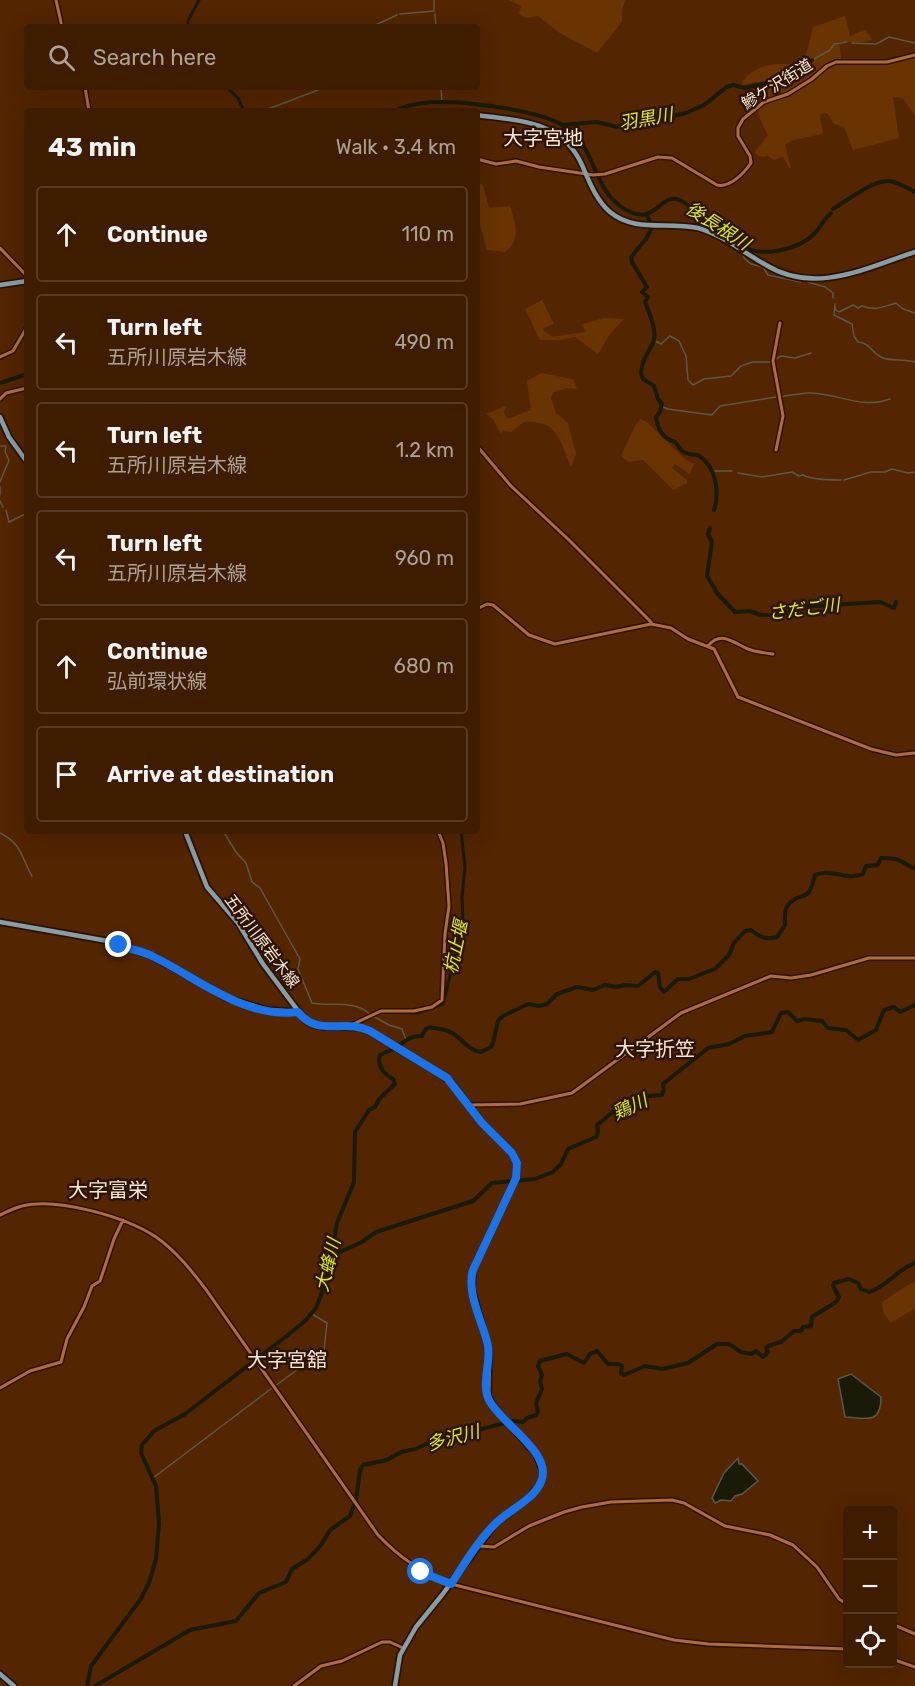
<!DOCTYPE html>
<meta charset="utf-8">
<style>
body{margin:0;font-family:Rubik,"Noto Sans JP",sans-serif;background:#45250a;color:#f1f3f6}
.controls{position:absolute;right:18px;bottom:18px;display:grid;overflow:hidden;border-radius:6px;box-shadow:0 6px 24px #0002}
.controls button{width:54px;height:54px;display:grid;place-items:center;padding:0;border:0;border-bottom:2px solid #573a22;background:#3e1c00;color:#f1f3f6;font:30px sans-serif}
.stop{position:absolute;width:18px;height:18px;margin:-14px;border:4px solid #1a73e8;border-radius:50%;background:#fff}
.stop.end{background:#1a73e8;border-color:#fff;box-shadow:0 2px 6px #0008}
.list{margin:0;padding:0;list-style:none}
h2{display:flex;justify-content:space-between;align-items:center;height:78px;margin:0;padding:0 24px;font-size:26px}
h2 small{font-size:20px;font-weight:400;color:#ada199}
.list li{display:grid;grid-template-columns:39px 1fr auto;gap:18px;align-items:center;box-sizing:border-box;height:96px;margin:0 12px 12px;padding:0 12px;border:2px solid #573a22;border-radius:6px}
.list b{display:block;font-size:22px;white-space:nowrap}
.list p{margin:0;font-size:20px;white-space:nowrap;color:#ada199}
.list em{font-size:20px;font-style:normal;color:#ada199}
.icon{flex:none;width:33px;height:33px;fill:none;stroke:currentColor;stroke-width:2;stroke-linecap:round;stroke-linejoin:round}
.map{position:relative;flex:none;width:915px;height:1686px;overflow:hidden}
.search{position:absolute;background:#3e1c00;box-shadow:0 6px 24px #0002;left:24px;top:24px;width:456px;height:66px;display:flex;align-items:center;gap:15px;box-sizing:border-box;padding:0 21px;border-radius:6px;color:#ada199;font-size:22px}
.panel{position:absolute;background:#3e1c00;box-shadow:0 6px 24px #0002;left:24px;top:108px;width:456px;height:726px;border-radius:6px}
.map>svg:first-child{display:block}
.green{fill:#693402}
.water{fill:#191b08;stroke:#5d5846;stroke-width:1.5}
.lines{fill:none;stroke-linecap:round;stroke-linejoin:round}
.stream{stroke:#5d5846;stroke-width:1.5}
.canal{stroke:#191b08;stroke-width:3}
.river{stroke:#191b08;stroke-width:4}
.tertiary-casing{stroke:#301100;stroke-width:6}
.primary-casing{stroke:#301100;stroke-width:8}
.tertiary{stroke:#ae6d3e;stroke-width:3}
.primary{stroke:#859ea8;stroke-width:4.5}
.route{stroke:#1a73e8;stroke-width:8}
.labels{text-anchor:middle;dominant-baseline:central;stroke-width:5;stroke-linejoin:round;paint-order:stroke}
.street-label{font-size:16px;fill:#fbe5d6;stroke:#2d1402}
.water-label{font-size:18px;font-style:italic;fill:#daeb21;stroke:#2d1402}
.quarter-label{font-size:20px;fill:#fbe5d6;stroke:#2d1402}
</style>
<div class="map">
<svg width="915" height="1686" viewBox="0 0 915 1686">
<rect width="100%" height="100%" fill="#532500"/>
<!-- green -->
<path class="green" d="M509 0H625L622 11V22L597 53 558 32 538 16 526 18 519 14 521 6Z
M845 16 850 36 863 30 869 34 872 40 863 42H839L842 63 886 64 915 57V116L903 98 893 97 899 138 853 150 844 127 834 124 827 113 820 115 823 134 793 140 785 145 791 168H789L783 157 774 160 768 156 762 157 754 153 768 135C756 112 755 109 763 84L756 82 741 85C752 64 776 62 797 65L806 55 813 27Z
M477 181 483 185 489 208 510 206C515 223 522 239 505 252L487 250 477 214Z
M542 300 554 324 542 329 552 337 585 332 583 324 604 318 624 319 610 334 598 354 575 337 560 340H540L525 309Z
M541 373 573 379 577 389 567 388 553 392 551 398 556 413 568 423 576 454 571 467C559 440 559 420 524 422L511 432 503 430 501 434 493 419 486 414 506 406 504 413 507 419 531 410 527 381Z
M640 419 647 422 686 460 694 464 690 474 675 464 672 468 687 480V483L673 490 643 460 628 462 621 456 634 428Z
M911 1283H915V1308L891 1323 883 1312 882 1302Z"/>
<!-- water -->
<path class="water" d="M851 1374 881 1397C881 1425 866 1418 845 1417L838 1379Z
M738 1458 739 1464H742L758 1481 742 1494 735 1496 731 1501 721 1500 715 1503 712 1498 724 1473Z"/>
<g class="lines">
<!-- stream -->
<path class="stream" d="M434 0V11
M400 14 434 11
M435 14 436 27
M371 27 397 15
M852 43 876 44 889 37 915 43
M812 60 830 50 834 44 847 42
M441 87 442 102
M263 111 326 87
M744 255V258L751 264 763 267 768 275 801 282
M808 282 825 287 833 293V298
M835 304 834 315 852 324 854 336 858 342C870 343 871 352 881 357 889 362 903 358 915 362
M835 307 836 310 839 312 853 305 858 308 862 306C876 311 882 307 896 303L903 309 915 313
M653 340 661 344 670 336 679 341 686 356 688 380 693 385 704 379 731 376 741 366 753 362H770
M776 359 781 356 795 358 811 353
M781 398 784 396C792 395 800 394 807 393 837 392 859 410 890 399
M662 404 663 407 668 409 712 415 720 406 776 397
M0 446H6L5 452 9 460 0 482
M711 471H732
M738 473 762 477 792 472 799 476 803 475C812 480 831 480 841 480
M844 480 871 472H885L892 469 908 473 915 472
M0 487V495
M0 501 3 507
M6 510 9 522 27 513
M223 831 236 852 246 863 252 882 260 888 300 959 298 969 312 1003C332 1007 353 999 370 1014
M0 833C22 844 21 857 32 876
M373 1016 389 1025 402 1029 406 1040
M275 1386 324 1350 327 1323 312 1314 316 1308
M153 1478 272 1388"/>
<!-- canal -->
<path class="canal" d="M188 27V21L199 0
M227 87 238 98 244 111
M395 1012 417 1013 443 1004 444 1001 463 921 462 897 465 867 461 831"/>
<!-- river -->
<path class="river" d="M726 87 733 85 745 88 766 83 779 84 784 82 792 73 798 72 800 68 805 66 812 60
M394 111C403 107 414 104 424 103 456 99 530 109 559 123 565 127 572 132 576 137 596 158 595 187 620 206 656 232 658 191 680 200 690 204 699 217 708 224 717 230 728 232 736 238 740 241 741 245 746 248 765 257 799 249 814 234 820 228 824 219 831 213
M562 125 597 122 617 127 635 119 645 121 662 119 686 113 704 105 724 89
M833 209C846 201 873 180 889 181 898 182 907 188 915 192
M647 215 650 222
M652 228 646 239 631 257 632 262 647 287 642 292 648 297 645 302C649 313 658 331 653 343 648 353 641 362 641 374L643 379 654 386 658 399 662 404 660 412 656 417C658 430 662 438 675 442 680 448 681 452 689 454 689 454 697 455 698 455 716 466 720 492 714 510
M0 383 27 374
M710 528 708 534 712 542 707 576 715 589
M716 592 735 612 750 611 761 615H774L795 611 799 607 880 602 894 608 896 602
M715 969 729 955 734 943 745 931 751 930C759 937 766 940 777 937L785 925C785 914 783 906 795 899 799 896 804 897 808 893 813 887 813 881 815 875 834 868 845 881 863 874L866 866 878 865 881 858C886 858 896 858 901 861 907 864 908 867 915 868
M333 1259 338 1253 362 1242 376 1232 473 1201 492 1183 535 1179 553 1172 561 1164 568 1149 596 1137 598 1132 597 1125 614 1111 627 1110 648 1096 662 1095 664 1089 663 1084 708 1048 729 1044 745 1036 772 1032 781 1013 788 1012 797 1021 804 1019 822 1021 828 1028 846 1030 858 1040 876 1030 884 1010 894 1007 900 1012 915 1005
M87 1686 91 1666 140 1600 149 1583 156 1559 159 1523 156 1486 141 1453 142 1445 154 1431 185 1414 288 1335 306 1320 316 1308 326 1282 337 1223 354 1182 355 1132 369 1110 375 1107 379 1099 395 1084 393 1079C384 1074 377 1066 380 1055 385 1052 390 1051 395 1048 404 1042 411 1035 422 1036 426 1025 430 1027 440 1029 460 1031 464 1050 481 1052L491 1047 493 1043 498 1021 503 1016 528 1004 539 1006 547 1004 557 994 577 987 593 990 605 985 616 987 626 985 638 986 655 972 658 973 660 987 664 992 678 979H689L712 970
M95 1686 190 1630 236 1621 259 1593 286 1582 292 1569 308 1559 321 1545 330 1530 350 1516 356 1500 360 1470 363 1465 387 1460 401 1452 415 1449 429 1443H442L462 1434 513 1421 523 1422 527 1418 536 1415 538 1411 536 1403 542 1389 540 1381 542 1375 538 1366 540 1361 567 1354 584 1363 590 1354 597 1351 608 1364H618L622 1366 621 1373 624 1375 645 1366 662 1369 688 1363 717 1344H729L741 1352 751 1354 756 1351 763 1357 768 1352 766 1348 768 1346 781 1342 794 1331H801L803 1327 811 1326 812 1317 836 1302 839 1297 833 1286 834 1283 849 1279 858 1283 861 1289 869 1292C888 1286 896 1270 915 1263"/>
<!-- tertiary casing -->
<g class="tertiary-casing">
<path id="tertiary" d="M56 0 62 27
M85 87 89 111
M477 159 496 164 516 161 539 167 593 175 605 174 658 157 672 158 717 185C730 188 744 173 751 163L750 156 738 136V128L743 119 764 102 788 94 812 79 827 66 836 62H887L915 55
M0 248 27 276
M0 357 13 351 27 327
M0 399 6 393 27 388
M477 446 511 486 569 540 651 622
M776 450 783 416 773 361 780 323
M477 609 487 604 493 605 529 635 555 644 651 624 671 628 688 639 714 649 738 697 871 749 896 755 915 753
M708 646C721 630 734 643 748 649 755 652 765 653 773 654
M349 1026 381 1011H414L432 1007 442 1000 445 934 449 906 446 863 443 843 438 831
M469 1105 520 1104 572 1093 681 1013 771 976 791 978 811 975 869 958H915
M0 1215C7 1212 14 1208 22 1206 57 1197 126 1217 156 1237 176 1251 192 1271 207 1291L378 1535C400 1558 421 1572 451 1584L674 1640 708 1644 848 1649
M0 1388 30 1371 61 1362 67 1339 84 1307 92 1286 100 1281 114 1239 123 1220
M479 1546 494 1547 529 1526 564 1512 582 1507 611 1502 672 1500 684 1503 725 1526 770 1535 793 1545 817 1567 839 1599 848 1605
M892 1624 915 1634
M892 1659 915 1667
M294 1686 321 1666 342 1661 382 1642H390L403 1648"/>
</g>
<!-- primary casing -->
<g class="primary-casing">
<path id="primary" d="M477 115C519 121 562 120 582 165 589 181 596 200 610 212 635 233 668 221 698 228 723 235 744 253 766 265 815 295 866 268 915 252
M0 285 27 281
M0 417 9 437 27 462
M185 831 207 887 238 923 263 964 305 1020C321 1033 347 1023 366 1029L440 1074 451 1082 482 1123 512 1153 517 1163 516 1178 473 1270 472 1289 489 1350 488 1396 494 1407 536 1454 543 1472 542 1480 539 1485 528 1499 497 1522 488 1533 442 1595 416 1627 400 1655 395 1686
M0 922 108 941 152 956 227 998 267 1010 298 1012
M0 1674 14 1686"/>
</g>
<!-- tertiary -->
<use href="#tertiary" class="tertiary"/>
<!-- primary -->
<use href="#primary" class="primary"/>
</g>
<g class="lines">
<!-- route -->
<path class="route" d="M119 945C131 950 143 951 154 957 199 979 245 1019 298 1012 318 1038 345 1018 370 1031L447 1078 482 1123 512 1153 517 1163 516 1178 473 1270C466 1294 483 1322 488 1346 491 1363 481 1384 489 1400 500 1423 554 1453 541 1482 532 1501 512 1508 497 1522 479 1539 465 1563 451 1584L421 1572"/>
</g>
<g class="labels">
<!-- street labels -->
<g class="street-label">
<text transform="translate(777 84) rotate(-32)">鰺ケ沢街道</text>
<text transform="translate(262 941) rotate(53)">五所川原岩木線</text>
</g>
<!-- water labels -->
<g class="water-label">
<text transform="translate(646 119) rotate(-10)">羽黒川</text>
<text transform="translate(718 226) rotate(33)">後長根川</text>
<text transform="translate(804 609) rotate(-7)">さだご川</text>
<text transform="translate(456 947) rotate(-78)">杭止堰</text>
<text transform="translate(630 1107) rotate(-25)">鶏川</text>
<text transform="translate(328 1265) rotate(-76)">大蜂川</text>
<text transform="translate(453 1438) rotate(-15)">多沢川</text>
</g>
<!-- quarter labels -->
<g class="quarter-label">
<text x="543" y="138">大字宮地</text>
<text x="655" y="1049">大字折笠</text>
<text x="108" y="1190">大字富栄</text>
<text x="287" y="1360">大字宮舘</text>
</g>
</g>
</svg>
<div class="controls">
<button>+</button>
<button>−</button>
<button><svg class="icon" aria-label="locate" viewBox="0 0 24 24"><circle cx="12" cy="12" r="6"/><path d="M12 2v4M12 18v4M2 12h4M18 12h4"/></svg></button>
</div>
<div class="stop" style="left:421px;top:1572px"></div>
<div class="stop end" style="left:119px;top:945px"></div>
<div class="search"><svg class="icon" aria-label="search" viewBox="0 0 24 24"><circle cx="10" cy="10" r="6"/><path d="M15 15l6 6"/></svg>Search here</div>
<section class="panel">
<h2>43 min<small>Walk · 3.4 km</small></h2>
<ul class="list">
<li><svg class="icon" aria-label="ahead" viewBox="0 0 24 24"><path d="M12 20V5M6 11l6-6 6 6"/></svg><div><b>Continue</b></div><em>110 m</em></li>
<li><svg class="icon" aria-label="left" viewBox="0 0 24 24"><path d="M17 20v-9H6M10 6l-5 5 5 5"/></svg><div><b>Turn left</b><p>五所川原岩木線</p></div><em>490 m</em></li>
<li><svg class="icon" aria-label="left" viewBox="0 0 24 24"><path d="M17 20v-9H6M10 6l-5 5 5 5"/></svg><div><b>Turn left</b><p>五所川原岩木線</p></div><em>1.2 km</em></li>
<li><svg class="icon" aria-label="left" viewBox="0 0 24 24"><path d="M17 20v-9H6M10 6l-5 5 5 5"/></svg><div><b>Turn left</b><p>五所川原岩木線</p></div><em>960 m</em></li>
<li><svg class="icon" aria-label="ahead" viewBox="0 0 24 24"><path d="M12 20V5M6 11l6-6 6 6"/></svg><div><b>Continue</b><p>弘前環状線</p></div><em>680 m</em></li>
<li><svg class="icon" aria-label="arrive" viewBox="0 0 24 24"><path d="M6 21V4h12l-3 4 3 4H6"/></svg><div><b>Arrive at destination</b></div></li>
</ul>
</section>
</div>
